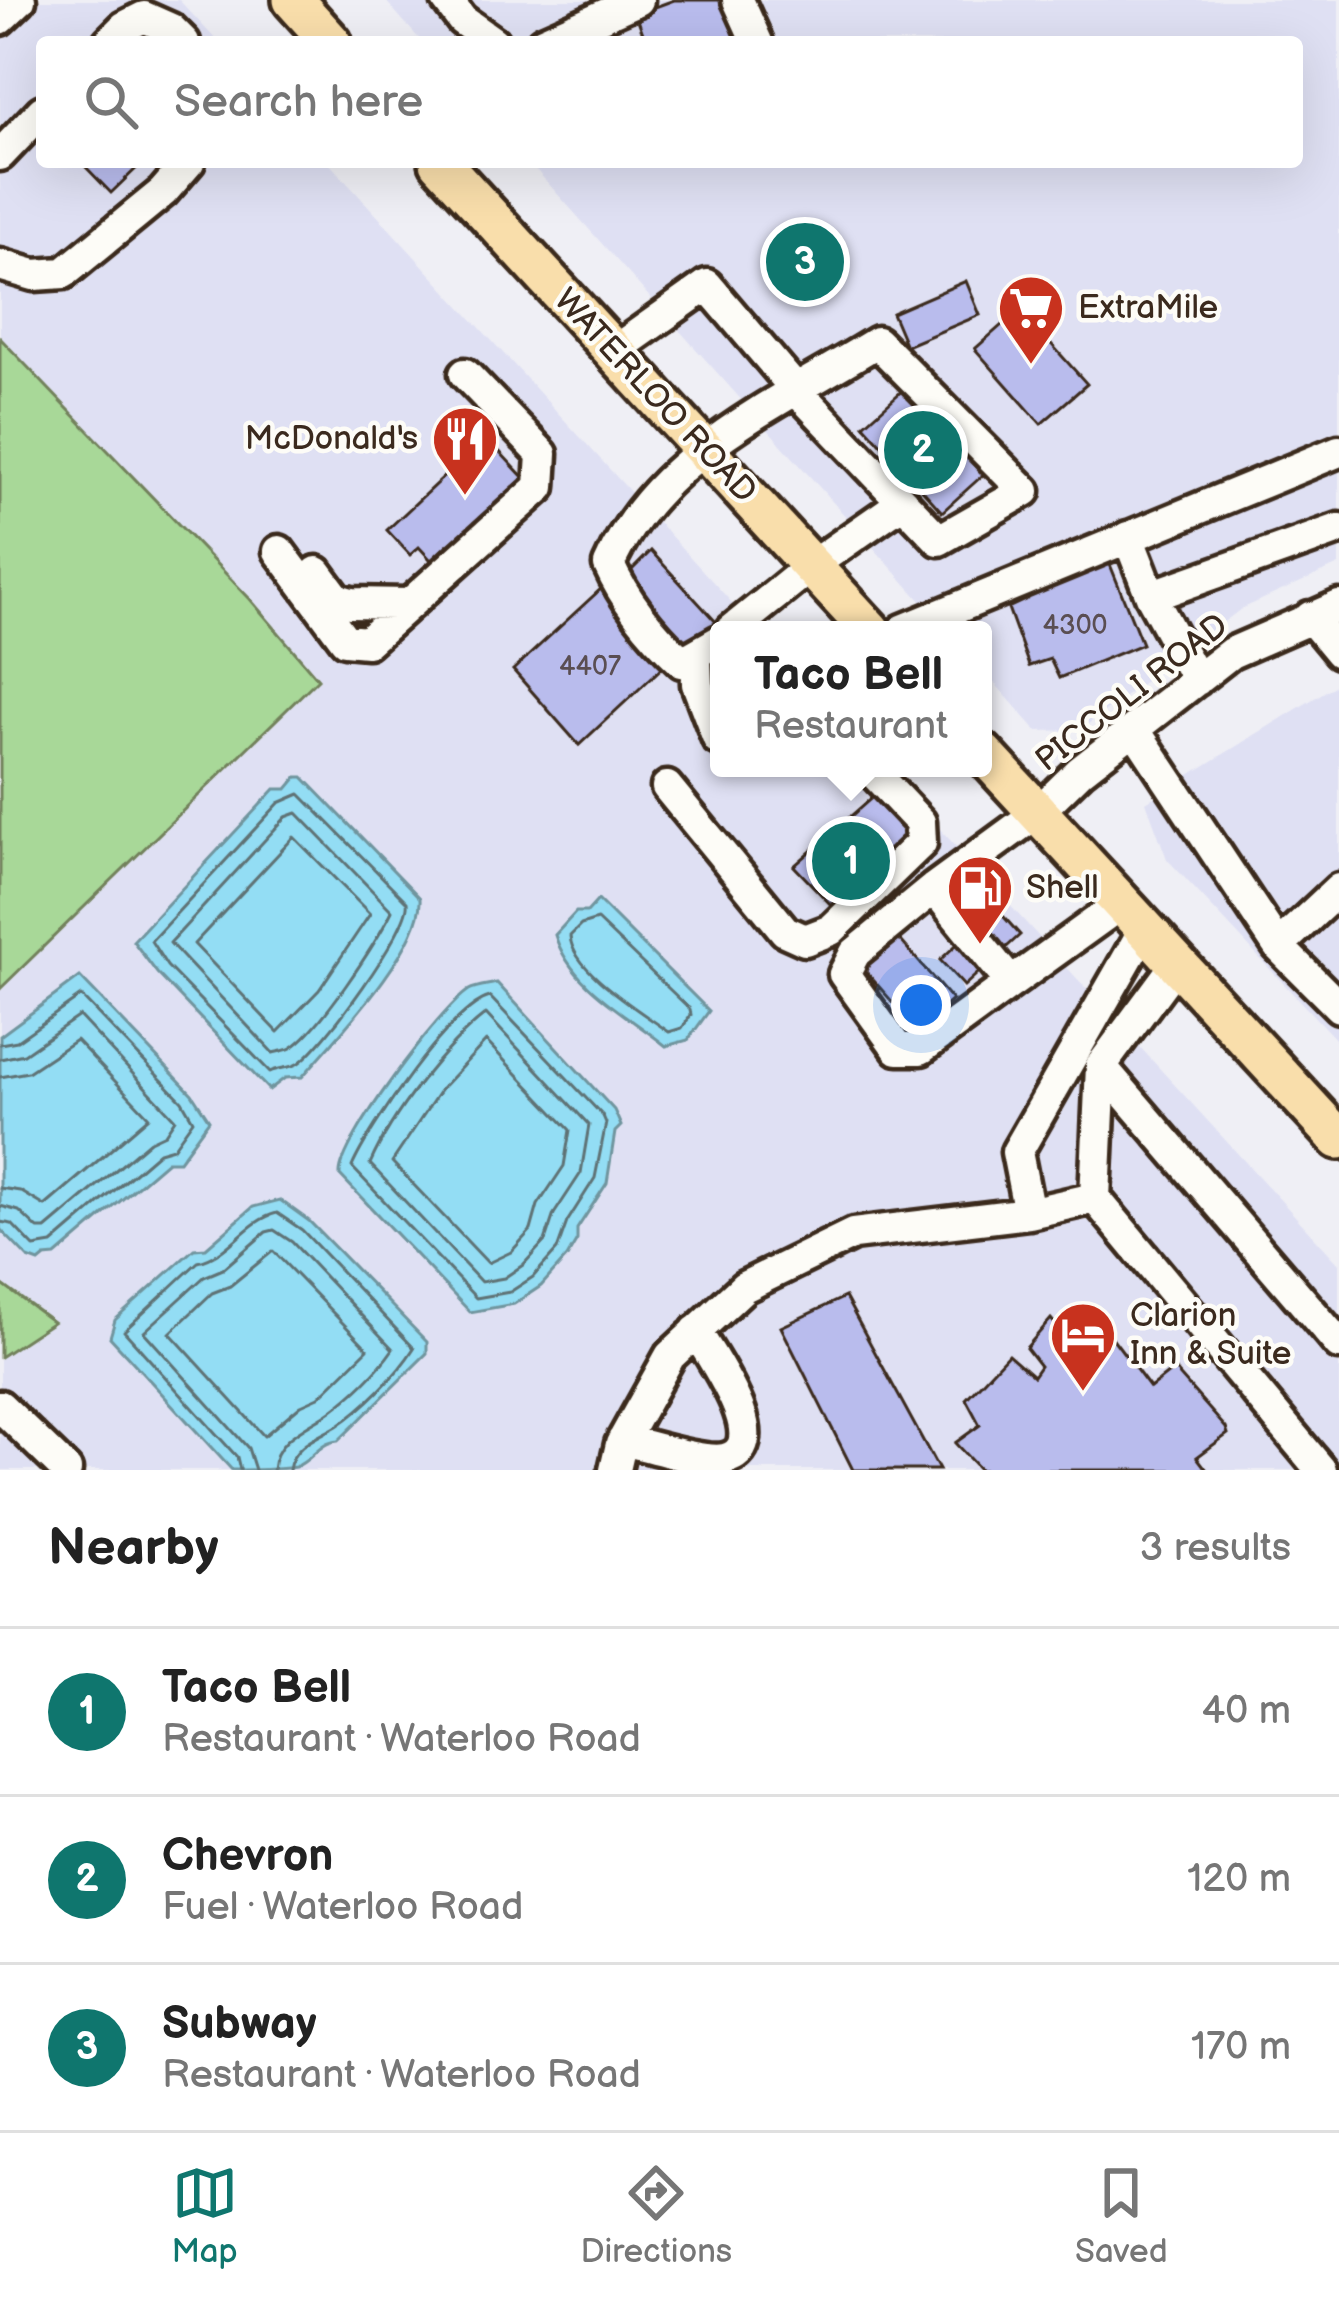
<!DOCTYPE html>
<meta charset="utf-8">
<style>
body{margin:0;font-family:"Balsamiq Sans",sans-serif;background:#f2f2f2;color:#222}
.you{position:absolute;left:921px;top:1005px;width:42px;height:42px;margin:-30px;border:9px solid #fff;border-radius:50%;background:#1a73e8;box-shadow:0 0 0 18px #1a73e833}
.badge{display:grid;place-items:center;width:78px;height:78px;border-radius:50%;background:#0f766e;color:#fff;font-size:39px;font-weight:700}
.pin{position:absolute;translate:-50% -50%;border:6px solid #fff;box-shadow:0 3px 12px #0006}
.popup{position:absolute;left:710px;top:621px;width:282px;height:156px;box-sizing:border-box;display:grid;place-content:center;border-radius:12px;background:#fff;filter:drop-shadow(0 3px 9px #0005);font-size:39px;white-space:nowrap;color:#767676}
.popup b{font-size:45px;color:#222}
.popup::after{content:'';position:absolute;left:50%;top:100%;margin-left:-24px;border:24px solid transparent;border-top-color:#fff}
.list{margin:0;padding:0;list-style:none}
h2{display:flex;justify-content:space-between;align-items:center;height:156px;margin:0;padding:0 48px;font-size:51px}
h2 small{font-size:39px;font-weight:400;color:#767676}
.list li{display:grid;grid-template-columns:78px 1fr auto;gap:36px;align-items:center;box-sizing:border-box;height:168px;padding:0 48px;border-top:3px solid #e0e0e0}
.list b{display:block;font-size:45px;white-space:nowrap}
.list p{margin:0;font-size:39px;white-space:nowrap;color:#767676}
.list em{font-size:39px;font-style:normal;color:#767676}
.icon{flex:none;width:66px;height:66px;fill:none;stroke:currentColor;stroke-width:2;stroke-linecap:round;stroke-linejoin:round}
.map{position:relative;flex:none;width:1339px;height:1470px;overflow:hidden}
.search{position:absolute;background:#fff;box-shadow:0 12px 48px #0002;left:36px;right:36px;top:36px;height:132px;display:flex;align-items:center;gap:30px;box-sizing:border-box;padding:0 42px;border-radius:12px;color:#767676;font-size:45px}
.sheet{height:660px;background:#fff}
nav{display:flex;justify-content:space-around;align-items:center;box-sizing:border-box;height:168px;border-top:3px solid #e0e0e0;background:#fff;font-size:33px;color:#767676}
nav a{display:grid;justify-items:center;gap:6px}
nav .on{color:#0f766e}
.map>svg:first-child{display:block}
.built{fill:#dfe0f3}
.green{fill:#a8d898;stroke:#72815b;stroke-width:3}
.water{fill:#93ddf4;stroke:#70959e;stroke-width:3}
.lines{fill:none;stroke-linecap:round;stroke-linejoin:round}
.shore{stroke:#5e7274;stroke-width:3}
.building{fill:#b9bced;stroke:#3b2a1e;stroke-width:3}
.minor-casing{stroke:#3b2a1e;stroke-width:39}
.major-casing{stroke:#3b2a1e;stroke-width:48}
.minor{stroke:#fdfcf7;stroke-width:30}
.major{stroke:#f9deab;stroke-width:39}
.labels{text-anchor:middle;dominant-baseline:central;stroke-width:9;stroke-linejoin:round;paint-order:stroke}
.number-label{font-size:27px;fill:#5a4e52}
.poi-label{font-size:33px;fill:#3b2a1e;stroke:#fdfcf7;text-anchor:start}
.street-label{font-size:33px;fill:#3b2a1e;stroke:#fdfcf7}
</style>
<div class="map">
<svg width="1339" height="1470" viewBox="0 0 1339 1470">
<rect width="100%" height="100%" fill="#efeff5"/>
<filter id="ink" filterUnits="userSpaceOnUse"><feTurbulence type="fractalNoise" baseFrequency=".00833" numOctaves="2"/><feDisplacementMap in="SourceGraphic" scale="24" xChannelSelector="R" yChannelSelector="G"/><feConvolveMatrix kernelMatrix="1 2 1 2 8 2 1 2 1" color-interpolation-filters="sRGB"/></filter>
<g filter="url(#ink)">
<!-- built -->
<path class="built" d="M0 0H179L218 42H42V162H328L757 630H719V768H884L1339 1264V1470H0V1357L52 1322 0 1283V989L318 679 0 341Z
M385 0H1339V565L1241 609 1080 730 1037 731 983 670V630H947L529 162H1297V42H422Z
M1339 683V1043L1167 859 1146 802Z"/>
<!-- green -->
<path class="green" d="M0 338 250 599 318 679 0 989Z
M0 1283 53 1322 0 1357Z"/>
<!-- water -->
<path class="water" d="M297 777H303L420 898C423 948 335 1039 302 1077L285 1078 269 1090 157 973 133 941 275 789H287Z
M598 900 709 1011 688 1040 666 1046C627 1014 571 987 555 935L576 912H587Z
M80 977 192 1094 209 1120 179 1161H167L56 1256 45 1257 39 1262 28 1258 0 1229V1036Z
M497 983 614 1110 621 1126 615 1132 607 1183 577 1229V1240L567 1257 541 1286 514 1304 470 1312 340 1175C338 1143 441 1008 469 990 476 986 489 985 497 983Z
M280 1200 309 1221 427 1342V1353L338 1441C319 1442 312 1461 295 1467 276 1470 252 1470 232 1470L110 1337 115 1320 194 1249 206 1248 253 1207Z"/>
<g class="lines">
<!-- shore -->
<path class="shore" d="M300 794 407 902C412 926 321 1051 297 1064 290 1068 278 1068 270 1072L167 966 151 941 279 803Z
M297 813 392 911C376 943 320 1030 291 1048 288 1050 276 1052 273 1053L170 943 286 817Z
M294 837 370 914 319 990 278 1032 194 944Z
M597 920 690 1009 691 1015 682 1028 669 1032C642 1012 572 971 570 936L581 925Z
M490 997 603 1116 606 1123 595 1178 567 1222 557 1250 533 1277 510 1292 476 1298 352 1167C369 1128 451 1007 490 997Z
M486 1014 589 1125 581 1173 554 1214 545 1241 523 1265 504 1278 481 1282 370 1164C391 1116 444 1046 486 1014Z
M486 1041 570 1130 564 1166 538 1205 531 1230 511 1252 488 1263 392 1162 441 1089Z
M0 1044 17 1041 81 996 182 1101 193 1120 173 1148 159 1152 52 1244 34 1247 12 1224 0 1222
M0 1059 24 1054 79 1016 175 1119 165 1134 150 1141 46 1229H38L19 1211 0 1206
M0 1077 28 1072 76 1040 149 1117 45 1206 20 1191 0 1188
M273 1251 368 1349 319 1397 301 1405 264 1436 170 1333 212 1293 230 1286Z
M240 1470 237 1457 124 1331 198 1262C229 1256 245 1221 277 1213L302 1230 414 1348C397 1375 364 1408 337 1426 319 1437 292 1445 289 1470
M255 1470 248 1448 144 1332 204 1277 223 1269 266 1232 274 1230 292 1242 393 1349C378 1371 353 1395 331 1411 309 1427 275 1437 273 1470"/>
</g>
<!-- building -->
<path class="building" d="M674 0H729L745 42H646L636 14Z
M81 162H143L111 193Z
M808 224 845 260 799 303 764 264Z
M966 281 980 315 906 346 892 313Z
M1020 309 1087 384 1041 424 975 349Z
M905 388 983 475 942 512 864 425Z
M486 437 524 478 505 495 510 500 454 553 447 545 431 560 419 547 410 555 387 530Z
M651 551 716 622 690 648 626 576Z
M1109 562 1142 644 1059 678 1050 659 1029 666 1008 608 1027 599 1023 595Z
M602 588 667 663 579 745 513 670Z
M877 793 914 832 832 906 794 866Z
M996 908 1020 935 964 986 940 960Z
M895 934 952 1000 917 1030 860 965Z
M845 1297 939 1470H853L781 1327Z
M1051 1319 1080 1354 1108 1332 1150 1388 1174 1369 1226 1428 1228 1434 1197 1457 1207 1470H980L955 1443 980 1425 966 1399 1008 1354 1033 1376 1040 1366 1026 1348Z"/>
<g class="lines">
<!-- minor casing -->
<g class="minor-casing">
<path id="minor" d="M447 0 462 20 493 42
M738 0 757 42
M0 19 20 0
M109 42 124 27 144 17 171 29 184 42
M543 42 638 0
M0 155 42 111
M0 265 34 275 64 273 163 192 189 162
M614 351 707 285 797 391 939 540 1025 491 877 342C780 402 656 455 609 565 626 603 651 633 682 662L719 641
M1128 537 1151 596 1197 680
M279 551 345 640 367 642 540 487 542 454 465 374
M317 572 337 599 351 603 409 604
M1151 596 1339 529
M1310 617 1339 652
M732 630 811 566 903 502
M903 630 1339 451
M696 656 697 684 718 739
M1134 729 1278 946 1339 1007
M667 787 785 931 805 940 831 930 921 843 920 822 869 768
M934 888 855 953 844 974 898 1049H921L1011 983
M1122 903 1011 983 934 888 1038 812 1080 771 1231 653 1339 606
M1145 928 1017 1152 1029 1213 1095 1198 1101 1066 1177 963
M1278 946 1339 889
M1101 1066 1339 1344
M1095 1198 1321 1470
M0 1406 66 1470
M623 1440C647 1445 703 1464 725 1459 777 1446 709 1355 696 1331
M615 1470 621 1444 670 1356 744 1287 853 1234 1029 1213"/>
</g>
<!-- major casing -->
<g class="major-casing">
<path id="major" d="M293 0 331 42
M440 162 870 630
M983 753 1339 1139"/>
</g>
<!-- minor -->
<use href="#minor" class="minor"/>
<!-- major -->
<use href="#major" class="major"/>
</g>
</g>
<!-- icons -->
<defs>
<g id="supermarket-pin" transform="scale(3.45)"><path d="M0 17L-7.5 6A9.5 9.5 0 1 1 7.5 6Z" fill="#c8321e" stroke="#fdfcf7"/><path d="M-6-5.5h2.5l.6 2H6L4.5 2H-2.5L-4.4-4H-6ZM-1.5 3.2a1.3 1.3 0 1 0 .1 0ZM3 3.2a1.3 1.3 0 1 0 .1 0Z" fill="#fff"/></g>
<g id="restaurant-pin" transform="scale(3.45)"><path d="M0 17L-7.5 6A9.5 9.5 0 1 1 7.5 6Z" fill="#c8321e" stroke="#fdfcf7"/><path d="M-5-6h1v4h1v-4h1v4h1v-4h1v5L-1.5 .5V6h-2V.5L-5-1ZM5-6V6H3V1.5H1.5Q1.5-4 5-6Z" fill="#fff"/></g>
<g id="fuel-pin" transform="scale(3.45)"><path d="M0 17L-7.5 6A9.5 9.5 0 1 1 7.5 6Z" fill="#c8321e" stroke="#fdfcf7"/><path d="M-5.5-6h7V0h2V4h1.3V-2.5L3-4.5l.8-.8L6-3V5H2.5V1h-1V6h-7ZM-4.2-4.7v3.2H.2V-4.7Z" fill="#fff"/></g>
<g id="hotel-pin" transform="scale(3.45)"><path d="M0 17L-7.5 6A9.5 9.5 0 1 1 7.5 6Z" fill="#c8321e" stroke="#fdfcf7"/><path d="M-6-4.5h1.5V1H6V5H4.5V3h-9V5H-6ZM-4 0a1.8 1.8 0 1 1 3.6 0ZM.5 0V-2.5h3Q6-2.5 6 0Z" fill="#fff"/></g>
</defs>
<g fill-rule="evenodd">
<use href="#supermarket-pin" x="1031" y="308"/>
<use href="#restaurant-pin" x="465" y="439"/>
<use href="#fuel-pin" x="980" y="888"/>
<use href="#hotel-pin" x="1083" y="1335"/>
</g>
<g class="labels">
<!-- number labels -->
<g class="number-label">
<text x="1075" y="626">4300</text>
<text x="590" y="667">4407</text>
</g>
<!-- poi labels -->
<g class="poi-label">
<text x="1078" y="308">ExtraMile</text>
<text x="418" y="439" text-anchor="end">McDonald's</text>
<text x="1026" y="888">Shell</text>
<text x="1130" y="1316">Clarion<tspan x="1130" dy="38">Inn &amp; Suite</tspan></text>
</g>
<!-- street labels -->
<g class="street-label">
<text transform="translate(655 396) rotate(47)">WATERLOO ROAD</text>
<text transform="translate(1132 693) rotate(-38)">PICCOLI ROAD</text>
</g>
</g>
</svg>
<div class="you"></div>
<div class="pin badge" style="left:851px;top:861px">1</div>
<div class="popup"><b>Taco Bell</b>Restaurant</div>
<div class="pin badge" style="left:923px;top:450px">2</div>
<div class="pin badge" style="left:805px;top:262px">3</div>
<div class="search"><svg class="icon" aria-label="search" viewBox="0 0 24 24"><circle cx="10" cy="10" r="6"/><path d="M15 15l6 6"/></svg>Search here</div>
</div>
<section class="sheet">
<h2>Nearby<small>3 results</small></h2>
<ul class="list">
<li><span class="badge">1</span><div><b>Taco Bell</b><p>Restaurant · Waterloo Road</p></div><em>40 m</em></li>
<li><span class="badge">2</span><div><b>Chevron</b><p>Fuel · Waterloo Road</p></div><em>120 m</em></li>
<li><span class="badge">3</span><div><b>Subway</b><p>Restaurant · Waterloo Road</p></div><em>170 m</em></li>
</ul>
</section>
<nav>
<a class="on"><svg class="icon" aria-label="map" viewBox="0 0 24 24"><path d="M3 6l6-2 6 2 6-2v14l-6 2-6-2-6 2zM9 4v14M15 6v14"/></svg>Map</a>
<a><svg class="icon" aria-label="directions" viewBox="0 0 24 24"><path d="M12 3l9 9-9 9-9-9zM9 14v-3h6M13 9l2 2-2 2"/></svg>Directions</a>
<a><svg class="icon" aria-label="saved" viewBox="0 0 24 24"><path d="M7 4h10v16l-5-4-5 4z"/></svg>Saved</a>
</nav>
